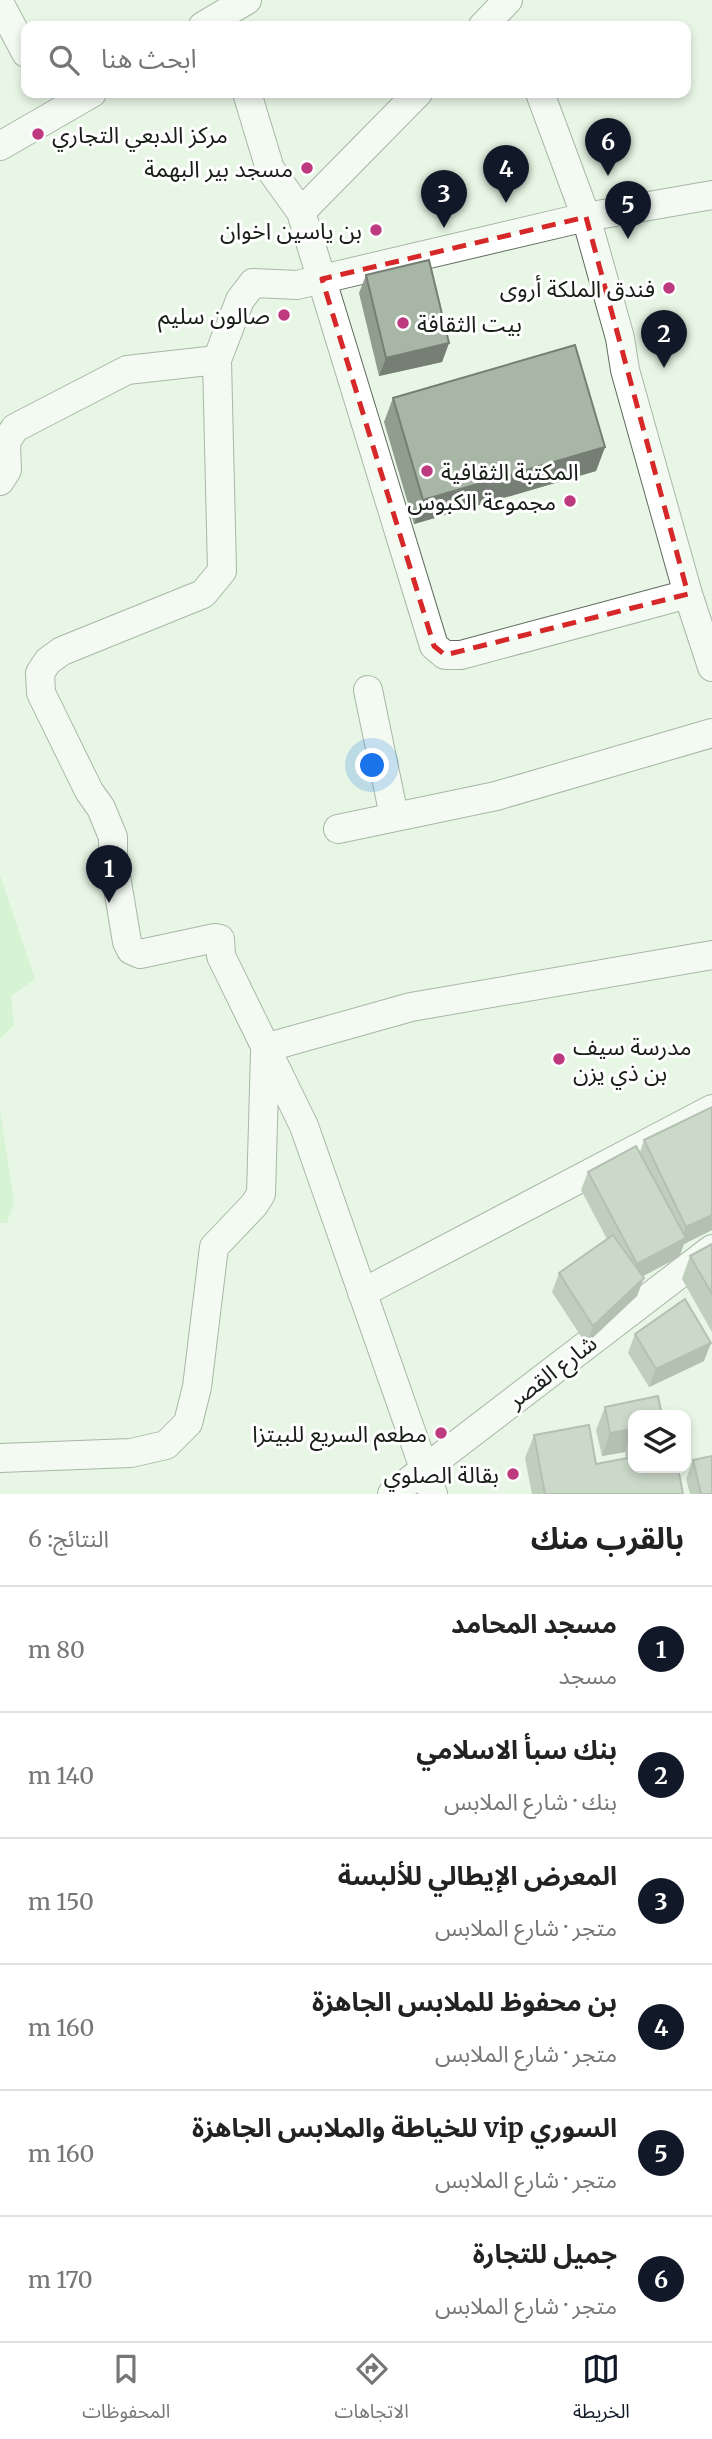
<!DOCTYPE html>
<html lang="ar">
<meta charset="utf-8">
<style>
body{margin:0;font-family:Merriweather,"Noto Sans Arabic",serif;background:#f6f6f6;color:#222;direction:rtl}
.controls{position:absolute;right:21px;bottom:21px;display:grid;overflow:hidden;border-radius:14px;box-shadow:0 4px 10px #0003}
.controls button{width:63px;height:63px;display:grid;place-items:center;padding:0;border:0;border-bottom:2px solid #e0e0e0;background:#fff;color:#222;font:35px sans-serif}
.you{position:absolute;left:373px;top:766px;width:24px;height:24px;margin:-18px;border:5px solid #fff;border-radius:50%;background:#1a73e8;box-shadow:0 0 0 10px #1a73e833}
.badge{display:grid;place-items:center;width:46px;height:46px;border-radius:50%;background:#111827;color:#fff;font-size:23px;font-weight:700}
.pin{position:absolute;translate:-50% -58px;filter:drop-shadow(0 2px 4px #0008)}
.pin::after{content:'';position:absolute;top:37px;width:24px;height:21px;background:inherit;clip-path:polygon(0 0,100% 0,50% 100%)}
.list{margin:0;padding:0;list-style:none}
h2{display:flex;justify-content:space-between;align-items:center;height:91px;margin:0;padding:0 28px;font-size:30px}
h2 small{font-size:23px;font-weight:400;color:#767676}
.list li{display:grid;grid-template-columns:46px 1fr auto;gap:21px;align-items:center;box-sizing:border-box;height:126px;padding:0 28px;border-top:2px solid #e0e0e0}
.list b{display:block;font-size:26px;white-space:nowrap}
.list p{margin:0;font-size:23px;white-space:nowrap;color:#767676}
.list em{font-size:23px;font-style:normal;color:#767676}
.icon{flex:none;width:38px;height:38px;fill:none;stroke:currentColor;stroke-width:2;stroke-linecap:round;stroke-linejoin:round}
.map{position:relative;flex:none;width:712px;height:1494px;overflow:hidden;direction:ltr}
.search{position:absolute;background:#fff;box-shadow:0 4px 10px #0003;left:21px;right:21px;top:21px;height:77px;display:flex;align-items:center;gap:18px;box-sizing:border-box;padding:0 24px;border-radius:14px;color:#767676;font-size:26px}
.sheet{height:847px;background:#fff}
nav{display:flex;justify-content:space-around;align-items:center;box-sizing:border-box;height:98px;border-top:2px solid #e0e0e0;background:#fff;font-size:19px;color:#767676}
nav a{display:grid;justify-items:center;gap:4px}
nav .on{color:#111827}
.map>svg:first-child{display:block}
.green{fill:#c2f2bc}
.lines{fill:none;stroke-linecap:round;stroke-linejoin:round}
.street-casing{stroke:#5e6b5c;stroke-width:30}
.street{stroke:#fff;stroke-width:28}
.wall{fill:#909d8f}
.shaded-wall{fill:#767f74}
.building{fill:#a8b6a6;stroke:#767f74;stroke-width:2}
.marked{fill:none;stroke:#d62828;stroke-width:5;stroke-dasharray:14 9;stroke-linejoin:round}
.poi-dot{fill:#be3a7f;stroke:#fefefe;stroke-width:2.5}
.labels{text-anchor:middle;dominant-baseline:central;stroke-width:6;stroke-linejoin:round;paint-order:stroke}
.poi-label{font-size:23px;fill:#181d17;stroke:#fefefe;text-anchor:end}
.street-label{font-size:23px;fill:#181d17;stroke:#fefefe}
</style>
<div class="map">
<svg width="712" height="1494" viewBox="0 0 712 1494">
<rect width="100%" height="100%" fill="#e7f6e5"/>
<!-- green -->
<path class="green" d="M0 875 35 979 11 996 14 1025 0 1039Z
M0 1110 14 1202 7 1223H0Z"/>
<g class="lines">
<!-- street casing -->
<g class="street-casing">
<path id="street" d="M0 4 26 53
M203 26 247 0
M483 26 508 0
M247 93 270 169 301 212 434 646 445 655H461L688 594
M540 93 586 217 620 338 625 370 688 594 712 667
M0 146 92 93
M301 212 418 93
M0 481 7 470 6 442 15 428 127 370 217 360
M368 690 394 816
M338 829 496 796 712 733
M265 1048 411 1007 712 955
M362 1293 712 1109
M0 1458 131 1453 166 1445 188 1423 197 1387 214 1247 254 1205 261 1194 265 1053
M392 1494 712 1249
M433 1494 304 1126 221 956 220 939 215 938 140 954 131 950 127 942 113 858V837L101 808 89 791 41 693 40 673 48 661 62 651 203 594 222 571 217 360 240 300 253 283 297 285 586 217 712 195"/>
</g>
<!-- street -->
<use href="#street" class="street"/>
</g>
<!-- wall -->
<path class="wall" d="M366 275 449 343 442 362 379 376 359 293Z
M393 398 605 447 596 471 414 524 384 422Z
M712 1107V1230L684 1244 679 1257 643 1276 637 1296 586 1344 552 1292 559 1273 607 1239 581 1190 588 1172 640 1152 644 1140Z
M712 1244V1332L682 1279 690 1256Z
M635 1334 704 1361 649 1387 628 1353Z
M605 1407 633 1415V1468L683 1494H532L525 1458 534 1435 596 1464 626 1458 625 1452 602 1456 596 1430Z
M693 1460 712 1494H690L686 1479Z"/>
<!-- shaded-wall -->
<path class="shaded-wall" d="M449 343 442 362 379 376 386 358Z
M605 447 596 471 414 524 423 500Z
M712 1215V1230L684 1244 679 1257 630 1283 637 1264 681 1241 686 1227Z
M644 1278 637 1296 586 1344 593 1326Z
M711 1343 704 1361 649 1387 656 1369Z
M633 1429 625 1452 602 1456 610 1433Z"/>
<!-- building -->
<path class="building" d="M429 260 449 343 386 358 366 275Z
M575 345 605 447 423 500 393 398Z
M712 1107V1215L686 1227 644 1140Z
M636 1146 686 1238 637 1264 588 1172Z
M613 1235 644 1278 593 1326 559 1273Z
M712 1244V1294L690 1256Z
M685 1299 711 1343 656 1369 635 1334Z
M658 1396 662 1415H633V1429L610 1433 605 1407Z
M589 1425 596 1464 633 1457V1468H678L683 1494H545L534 1435Z
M712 1456V1494H701L693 1460Z"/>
<!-- marked area -->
<path d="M0 0H712V1494H0ZM586 217 688 594 445 655 434 646 322 279Z" fill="#e7f6e5" fill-opacity=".55" fill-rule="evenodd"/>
<path class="marked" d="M586 217 688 594 445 655 434 646 322 279Z"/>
<!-- markers -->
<g class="poi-dot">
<circle cx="38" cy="134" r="7"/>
<circle cx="307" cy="168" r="7"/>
<circle cx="376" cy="230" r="7"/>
<circle cx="669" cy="288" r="7"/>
<circle cx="284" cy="315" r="7"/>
<circle cx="403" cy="323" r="7"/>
<circle cx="427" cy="471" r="7"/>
<circle cx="570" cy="501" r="7"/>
<circle cx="559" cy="1059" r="7"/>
<circle cx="441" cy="1433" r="7"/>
<circle cx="513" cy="1474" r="7"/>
</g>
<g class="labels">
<!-- poi labels -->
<g class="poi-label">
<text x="52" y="134" text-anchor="start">مركز الدبعي التجاري</text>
<text x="293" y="168">مسجد بير البهمة</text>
<text x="362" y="230">بن ياسين اخوان</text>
<text x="655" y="288">فندق الملكة أروى</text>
<text x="270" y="315">صالون سليم</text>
<text x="417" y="323" text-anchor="start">بيت الثقافة</text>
<text x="441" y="471" text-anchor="start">المكتبة الثقافية</text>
<text x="556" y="501">مجموعة الكبوس</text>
<text x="573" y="1046" text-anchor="start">مدرسة سيف<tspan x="573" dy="26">بن ذي يزن</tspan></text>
<text x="427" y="1433">مطعم السريع للبيتزا</text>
<text x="499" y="1474">بقالة الصلوي</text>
</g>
<!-- street labels -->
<g class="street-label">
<text transform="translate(552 1371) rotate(-37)">شارع القصر</text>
</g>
</g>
</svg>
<div class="controls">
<button><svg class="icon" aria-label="layers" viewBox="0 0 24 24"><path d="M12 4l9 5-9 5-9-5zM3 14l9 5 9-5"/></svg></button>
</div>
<div class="you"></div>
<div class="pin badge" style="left:109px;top:903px">1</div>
<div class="pin badge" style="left:664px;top:368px">2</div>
<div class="pin badge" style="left:444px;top:228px">3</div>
<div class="pin badge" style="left:506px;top:203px">4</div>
<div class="pin badge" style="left:628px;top:239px">5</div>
<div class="pin badge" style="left:608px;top:176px">6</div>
<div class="search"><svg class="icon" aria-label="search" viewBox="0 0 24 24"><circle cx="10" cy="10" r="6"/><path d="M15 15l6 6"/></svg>ابحث هنا</div>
</div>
<section class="sheet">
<h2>بالقرب منك<small>النتائج: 6</small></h2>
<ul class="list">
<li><span class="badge">1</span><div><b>مسجد المحامد</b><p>مسجد</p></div><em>80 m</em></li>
<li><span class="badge">2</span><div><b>بنك سبأ الاسلامي</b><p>بنك · شارع الملابس</p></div><em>140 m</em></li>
<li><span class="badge">3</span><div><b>المعرض الإيطالي للألبسة</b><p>متجر · شارع الملابس</p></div><em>150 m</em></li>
<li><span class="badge">4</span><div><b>بن محفوظ للملابس الجاهزة</b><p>متجر · شارع الملابس</p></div><em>160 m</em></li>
<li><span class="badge">5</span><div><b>السوري vip للخياطة والملابس الجاهزة</b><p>متجر · شارع الملابس</p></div><em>160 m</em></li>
<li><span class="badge">6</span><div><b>جميل للتجارة</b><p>متجر · شارع الملابس</p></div><em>170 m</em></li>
</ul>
</section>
<nav>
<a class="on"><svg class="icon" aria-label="map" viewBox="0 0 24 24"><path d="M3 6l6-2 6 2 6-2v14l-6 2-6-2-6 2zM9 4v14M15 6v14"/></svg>الخريطة</a>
<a><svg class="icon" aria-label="directions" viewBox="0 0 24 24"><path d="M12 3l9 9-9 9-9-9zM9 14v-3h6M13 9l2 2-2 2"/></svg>الاتجاهات</a>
<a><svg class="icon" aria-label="saved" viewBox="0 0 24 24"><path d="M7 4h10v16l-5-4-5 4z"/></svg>المحفوظات</a>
</nav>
